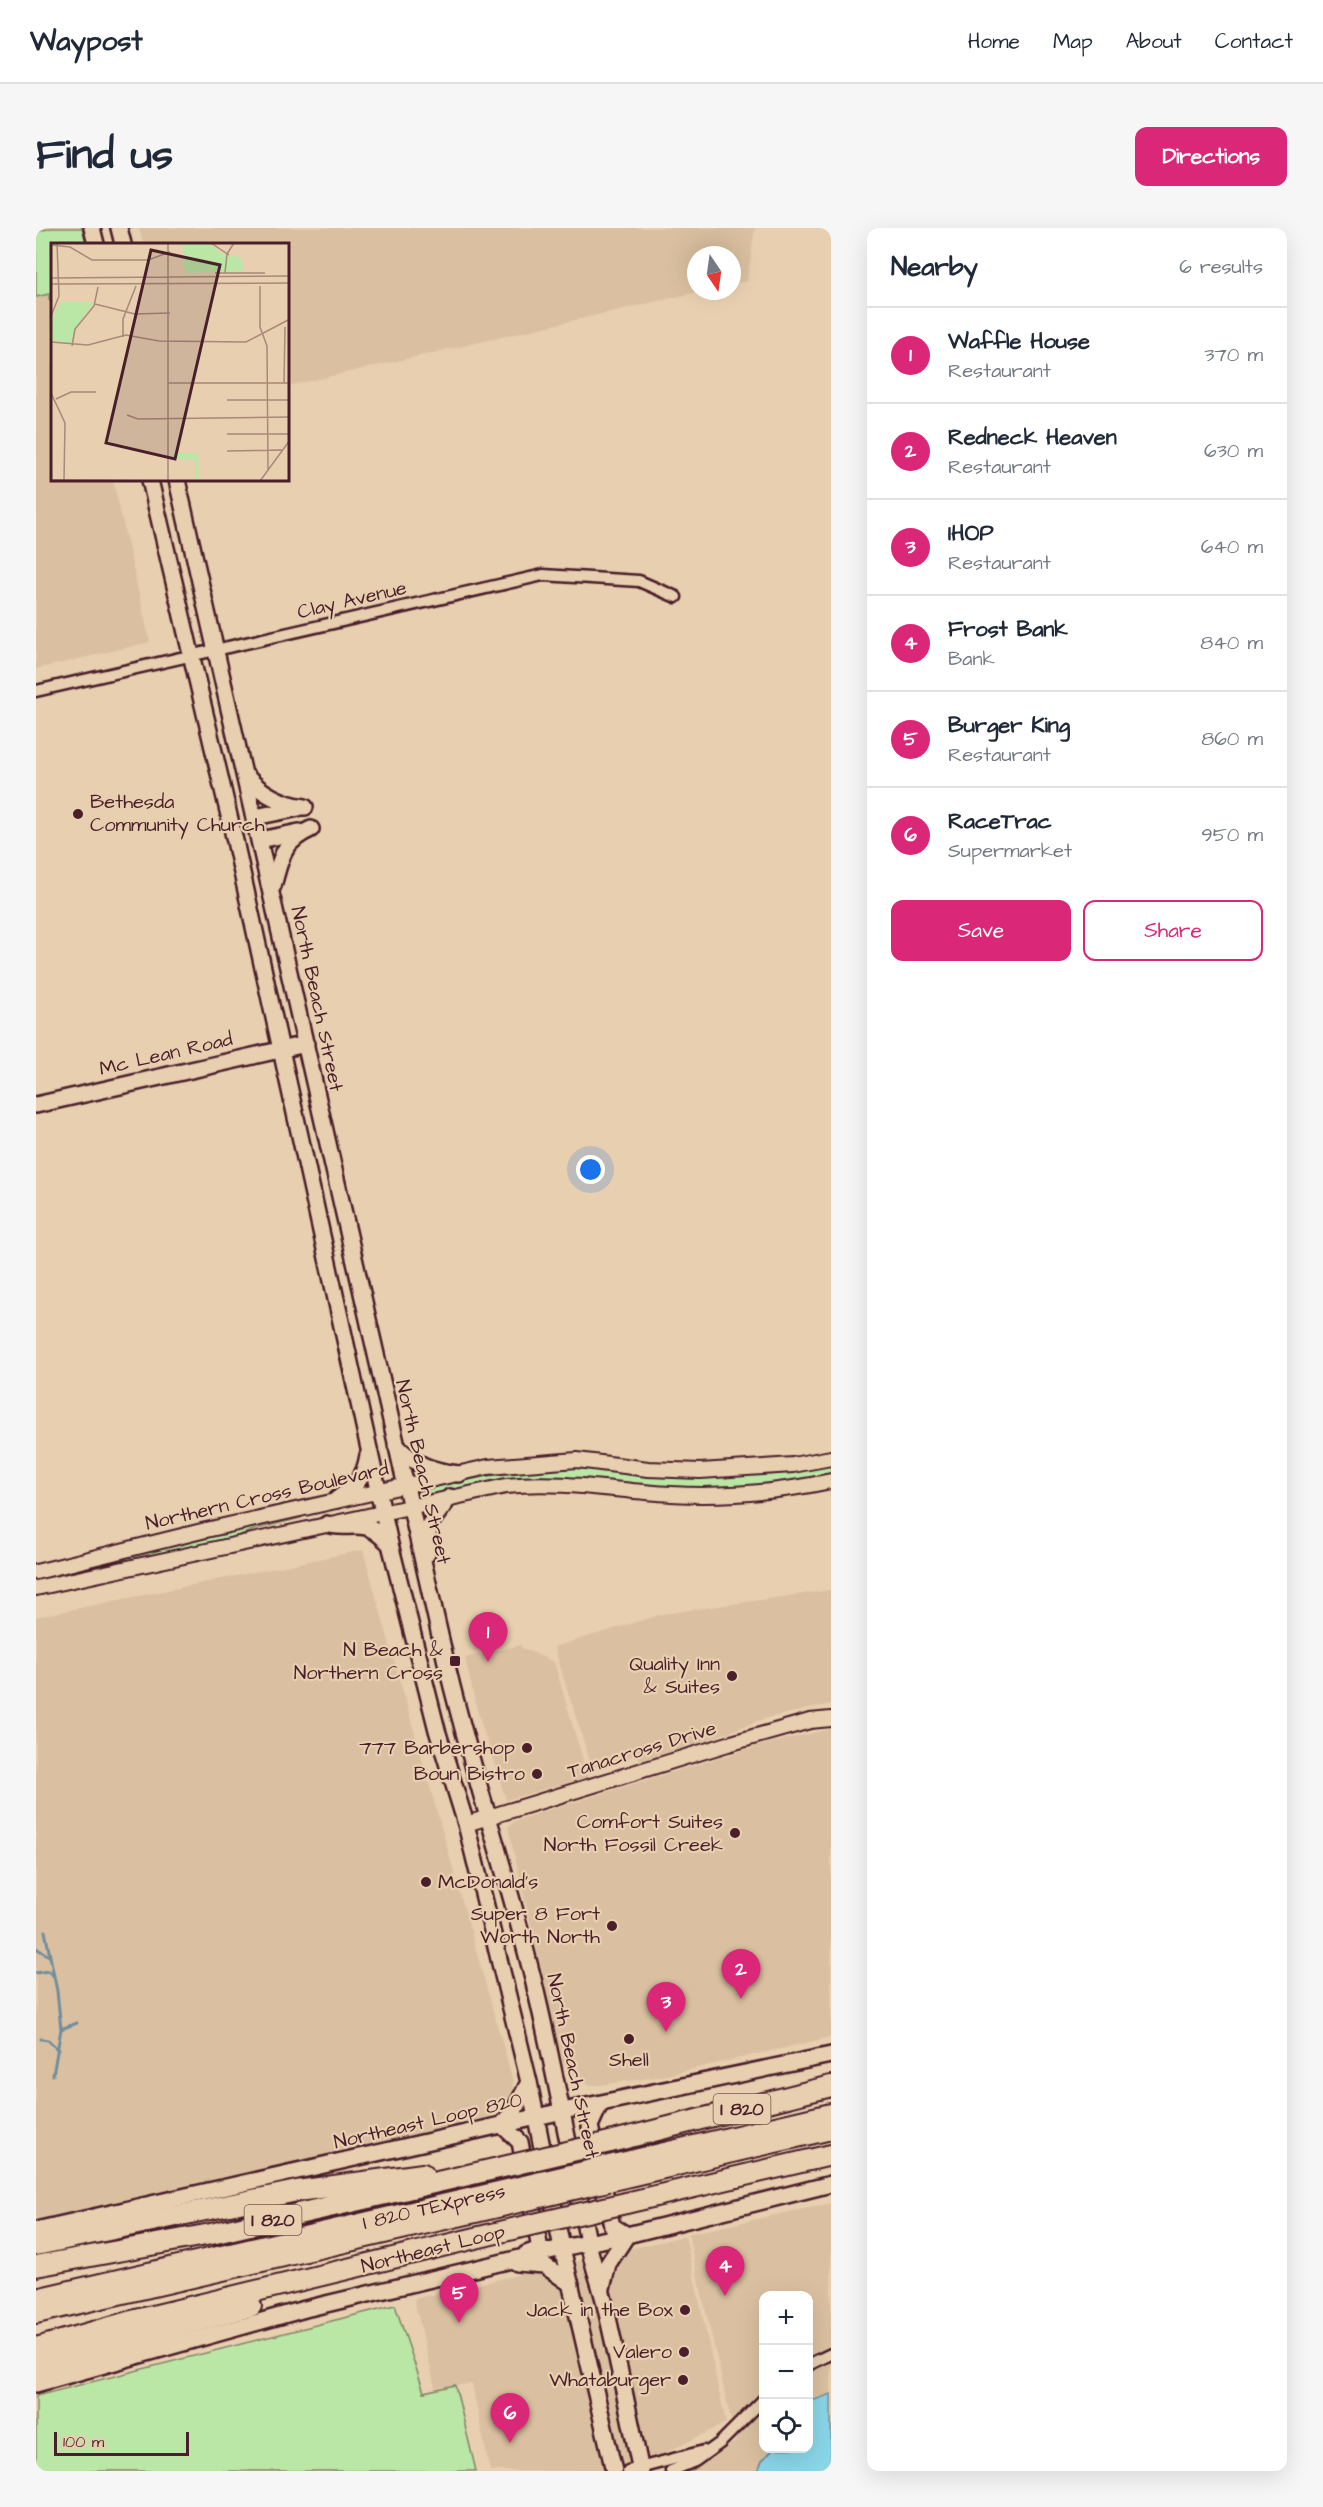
<!DOCTYPE html>
<meta charset="utf-8">
<style>
body{margin:0;font-family:"Architects Daughter",sans-serif;background:#f6f6f7;color:#1f2937}
.controls{position:absolute;right:18px;bottom:18px;display:grid;overflow:hidden;border-radius:12px;box-shadow:0 6px 24px #0002}
.controls button{width:54px;height:54px;display:grid;place-items:center;padding:0;border:0;border-bottom:2px solid #e0e1e3;background:#fff;color:#1f2937;font:30px sans-serif}
.compass{position:absolute;left:651px;top:18px;width:54px;height:54px;border-radius:50%;background:#fff;box-shadow:0 6px 24px #0002;rotate:167deg}
.scale{position:absolute;left:18px;bottom:15px;width:135px;box-sizing:border-box;padding-left:6px;border:3px solid #4a1f2b;border-top:0;font-size:16px;line-height:21px;white-space:nowrap;color:#4a1f2b;-webkit-text-stroke:4px #e7cfaf;paint-order:stroke}
.you{position:absolute;left:555px;top:942px;width:21px;height:21px;margin:-15px;border:4px solid #fff;border-radius:50%;background:#1a73e8;box-shadow:0 0 0 9px #1a73e833}
.badge{display:grid;place-items:center;width:39px;height:39px;border-radius:50%;background:#db2777;color:#fff;font-size:20px;font-weight:700}
.pin{position:absolute;translate:-50% -50px;filter:drop-shadow(0 2px 3px #0008)}
.pin::after{content:'';position:absolute;top:32px;width:21px;height:18px;background:inherit;clip-path:polygon(0 0,100% 0,50% 100%)}
.list{margin:0;padding:0;list-style:none}
h2{display:flex;justify-content:space-between;align-items:center;height:78px;margin:0;padding:0 24px;font-size:26px}
h2 small{font-size:20px;font-weight:400;color:#747a83}
.list li{display:grid;grid-template-columns:39px 1fr auto;gap:18px;align-items:center;box-sizing:border-box;height:96px;padding:0 24px;border-top:2px solid #e0e1e3}
.list b{display:block;font-size:22px;white-space:nowrap}
.list p{margin:0;font-size:20px;white-space:nowrap;color:#747a83}
.list em{font-size:20px;font-style:normal;color:#747a83}
.actions{display:flex;gap:12px;padding:18px 24px}
.actions a{flex:1;padding:14px 0;border:2px solid #db2777;border-radius:12px;text-align:center;font-size:21px;color:#db2777}
.actions .main{background:#db2777;color:#fff}
.icon{flex:none;width:33px;height:33px;fill:none;stroke:currentColor;stroke-width:2;stroke-linecap:round;stroke-linejoin:round}
.map{position:relative;flex:none;width:795px;height:2243px;overflow:hidden;border-radius:12px}
header{display:flex;align-items:center;gap:36px;box-sizing:border-box;height:84px;padding:0 30px;background:#fff;border-bottom:2px solid #e0e1e3}
header strong{font-size:28px}
nav{display:flex;gap:33px;margin-inline-start:auto;font-size:21px}
.intro{display:flex;align-items:center;justify-content:space-between;box-sizing:border-box;height:144px;padding:0 36px}
h1{margin:0;font-size:42px}
.button{padding:15px 27px;border-radius:12px;background:#db2777;color:#fff;font-size:21px;font-weight:700}
main{display:flex;gap:36px;padding:0 36px}
aside{flex:1;background:#fff;border-radius:12px;box-shadow:0 6px 24px #0002}
.map>svg:first-child{display:block}
.built{fill:#dac0a0;fill-rule:evenodd}
.green{fill:#bae7a5;stroke:#828368;stroke-width:1.5}
.water{fill:#89d6e9;stroke:#708d9d;stroke-width:1.5}
.lines{fill:none;stroke-linecap:round;stroke-linejoin:round}
.stream{stroke:#708d9d;stroke-width:3}
.minor-casing{stroke:#4a1f2b;stroke-width:15}
.tertiary-casing{stroke:#4a1f2b;stroke-width:18}
.secondary-casing{stroke:#4a1f2b;stroke-width:20}
.motorway-casing{stroke:#4a1f2b;stroke-width:24}
.minor{stroke:#e7cfaf;stroke-width:10}
.tertiary{stroke:#e7cfaf;stroke-width:14}
.secondary{stroke:#e7cfaf;stroke-width:15}
.motorway{stroke:#e7cfaf;stroke-width:20}
.motorway-bridge-casing{stroke:#4a1f2b;stroke-width:24;stroke-linecap:butt}
.motorway-bridge{stroke:#e7cfaf;stroke-width:20}
.poi-dot{fill:#4a1f2b;stroke:#e7cfaf;stroke-width:2}
.labels{text-anchor:middle;dominant-baseline:central;stroke-width:4.5;stroke-linejoin:round;paint-order:stroke}
.shield{fill:#e7cfaf;stroke:#795453;stroke-width:1.5}
.shield-label{font-size:18px;font-weight:bold;fill:#4a1f2b}
.street-label{font-size:20px;fill:#4a1f2b;stroke:#e7cfaf}
.poi-label{font-size:20px;fill:#4a1f2b;stroke:#e7cfaf;text-anchor:end}
.inset-road{fill:none;stroke:#a8897a;stroke-width:1.5}
.view{fill:#4a1f2b;fill-opacity:0.15;stroke:#4a1f2b;stroke-width:3}
.inset-edge{fill:none;stroke:#4a1f2b;stroke-width:3}
</style>
<header>
<strong>Waypost</strong>
<nav><a>Home</a><a>Map</a><a>About</a><a>Contact</a></nav>
</header>
<div class="intro"><h1>Find us</h1><a class="button">Directions</a></div>
<main>
<div class="map">
<svg width="795" height="2243" viewBox="0 0 795 2243">
<rect width="100%" height="100%" fill="#e7cfaf"/>
<filter id="ink" filterUnits="userSpaceOnUse"><feTurbulence type="fractalNoise" baseFrequency=".0167" numOctaves="2"/><feDisplacementMap in="SourceGraphic" scale="12" xChannelSelector="R" yChannelSelector="G"/><feConvolveMatrix kernelMatrix="1 2 1 2 8 2 1 2 1" color-interpolation-filters="sRGB"/></filter>
<g filter="url(#ink)">
<!-- built -->
<path class="built" d="M103 0H719L711 53 696 56V27H660V63H666L252 158V16H107Z
M13 66V71H16V252H77L114 414 0 441V69Z
M327 1322 477 1853 476 1871 468 1884 459 1891 0 1995V1389Z
M795 1362V1476L727 1491 666 1514 604 1533 602 1526 556 1540 518 1419 627 1386Z
M485 1417 486 1420 518 1434 552 1549 470 1572 441 1482 429 1430Z
M795 1501V1809L627 1848 564 1857H553L543 1853 527 1836 472 1599 479 1593 512 1582 729 1516Z
M795 1975V2243H650L700 2213 652 2006ZM728 2068H772V2220H728Z
M649 2008 690 2195 621 2229 561 2243H454L436 2156 399 2159 378 2071Z"/>
<!-- green -->
<path class="green" d="M15 0H48L52 16H16V71L13 72V66L0 69V4Z
M795 1235V1247C746 1256 696 1261 645 1259 593 1257 543 1246 491 1250 477 1250 463 1252 450 1254 434 1257 401 1270 388 1264L389 1261 452 1248 542 1238Z
M265 1285V1290L220 1301 183 1315 25 1349 54 1337Z
M359 2077 388 2164 419 2157 440 2243H0V2168Z"/>
<!-- water -->
<path class="water" d="M795 2166V2243H722L726 2233 737 2221 772 2220 773 2174Z"/>
<g class="lines">
<!-- stream -->
<path class="stream" d="M9 1703 21 1763 25 1801 17 1847
M0 1720 13 1728
M0 1745 12 1743 16 1747
M25 1801 41 1795
M5 1811 12 1812 22 1822"/>
<!-- minor casing -->
<g class="minor-casing">
<path id="minor" d="M0 463 507 347 603 353 640 369
M772 2137 795 2126
M592 2243 668 2223
M635 2243 659 2233 684 2215 728 2171"/>
</g>
<!-- tertiary casing -->
<g class="tertiary-casing">
<path id="tertiary" d="M0 1344 170 1302 452 1239 541 1232 612 1241 664 1243 757 1237 795 1230
M0 1360 470 1258C526 1252 579 1263 635 1266 688 1269 743 1264 795 1253
M430 1596 692 1516 774 1493 795 1491"/>
</g>
<!-- secondary casing -->
<g class="secondary-casing">
<path id="secondary" d="M56 0 60 16
M83 0 87 16
M114 252 199 613 354 1316 401 1502 430 1596 493 1854 526 2020 578 2243
M141 252C232 646 318 1041 410 1434 435 1541 471 1645 497 1751 519 1841 535 1932 554 2023 558 2040 564 2056 568 2072 581 2129 593 2186 605 2243
M210 548C226 566 245 576 269 579
M219 589 263 580
M224 612 263 604
M237 658C245 630 246 614 275 601
M0 877 270 816
M360 1217C378 1237 397 1243 423 1246
M300 1272C319 1258 328 1252 332 1227
M291 1296C304 1301 317 1296 330 1299 339 1301 347 1310 354 1316
M391 1326 393 1297 414 1269
M564 1876 554 1898 576 1998 591 2007 572 2036 566 2060
M466 1897 484 1914 503 2016 501 2022 490 2026
M466 1897 479 1881 493 1854
M0 2002 527 1883 795 1827
M481 2035 508 2037 535 2056
M0 2156 269 2081 526 2020 591 2007 795 1956"/>
</g>
<!-- motorway casing -->
<g class="motorway-casing">
<path id="motorway" d="M574 1914 795 1858
M569 1939 795 1886
M572 1953 795 1901
M590 1975 795 1927
M0 2017 261 1963 387 1946
M0 2038 175 2006 480 1936
M0 2071 484 1959
M0 2085 487 1973
M0 2120 92 2094 481 2000
M0 2140 215 2078"/>
</g>
<!-- minor -->
<use href="#minor" class="minor"/>
<!-- tertiary -->
<use href="#tertiary" class="tertiary"/>
<!-- secondary -->
<use href="#secondary" class="secondary"/>
<!-- motorway -->
<use href="#motorway" class="motorway"/>
<!-- motorway-bridge casing -->
<g class="motorway-bridge-casing">
<path id="motorway-bridge" d="M480 1936 574 1914
M484 1959 569 1939
M487 1973 572 1953
M481 2000 590 1975"/>
</g>
<!-- motorway-bridge -->
<use href="#motorway-bridge" class="motorway-bridge"/>
</g>
</g>
<!-- markers -->
<g class="poi-dot">
<circle cx="42" cy="586" r="6"/>
<rect x="413" y="1427" width="12" height="12" rx="3"/>
<circle cx="696" cy="1448" r="6"/>
<circle cx="491" cy="1520" r="6"/>
<circle cx="501" cy="1546" r="6"/>
<circle cx="699" cy="1605" r="6"/>
<circle cx="390" cy="1654" r="6"/>
<circle cx="576" cy="1698" r="6"/>
<circle cx="593" cy="1811" r="6"/>
<circle cx="649" cy="2082" r="6"/>
<circle cx="648" cy="2124" r="6"/>
<circle cx="647" cy="2152" r="6"/>
</g>
<g class="labels">
<!-- shield labels -->
<g class="shield">
<rect x="677.5" y="1866" width="57" height="30" rx="4.5"/>
<rect x="208.5" y="1977" width="57" height="30" rx="4.5"/>
</g>
<g class="shield-label">
<text x="706" y="1881">I 820</text>
<text x="237" y="1992">I 820</text>
</g>
<!-- street labels -->
<g class="street-label">
<text transform="translate(316 372) rotate(-13)">Clay Avenue</text>
<text transform="translate(281 771) rotate(78)">North Beach Street</text>
<text transform="translate(130 826) rotate(-13)">Mc Lean Road</text>
<text transform="translate(387 1244) rotate(77)">North Beach Street</text>
<text transform="translate(231 1268) rotate(-13)">Northern Cross Boulevard</text>
<text transform="translate(606 1522) rotate(-17)">Tanacross Drive</text>
<text transform="translate(537 1838) rotate(78)">North Beach Street</text>
<text transform="translate(392 1893) rotate(-13)">Northeast Loop 820</text>
<text transform="translate(398 1979) rotate(-13)">I 820 TEXpress</text>
<text transform="translate(397 2021) rotate(-14)">Northeast Loop</text>
</g>
<!-- poi labels -->
<g class="poi-label">
<text x="54" y="574" text-anchor="start">Bethesda<tspan x="54" dy="23">Community Church</tspan></text>
<text x="407" y="1422">N Beach &amp;<tspan x="407" dy="23">Northern Cross</tspan></text>
<text x="684" y="1436">Quality Inn<tspan x="684" dy="23">&amp; Suites</tspan></text>
<text x="479" y="1520">777 Barbershop</text>
<text x="489" y="1546">Boun Bistro</text>
<text x="687" y="1594">Comfort Suites<tspan x="687" dy="23">North Fossil Creek</tspan></text>
<text x="402" y="1654" text-anchor="start">McDonald's</text>
<text x="564" y="1686">Super 8 Fort<tspan x="564" dy="23">Worth North</tspan></text>
<text x="593" y="1832" text-anchor="middle">Shell</text>
<text x="637" y="2082">Jack in the Box</text>
<text x="636" y="2124">Valero</text>
<text x="635" y="2152">Whataburger</text>
</g>
</g>
<!-- overview -->
<g transform="translate(15 15)">
<rect width="238" height="238" fill="#e7cfaf"/>
<path d="M131 0H158L168 9 190 15 193 28 134 30ZM10 59H43L28 80 20 101 0 97V77ZM120 210H147L148 238H144V217L120 216Z" fill="#bae7a5"/>
<path class="inset-road" d="M117 0V238M160 0 178 12M0 2 19 4 41 17H97L119 9M164 30H214M174 30 176 11 183 0M0 35 239 33M0 41 239 40M209 43V84L216 103 217 227M44 61 84 71 119 70M0 73 8 53 6 0M72 94V76L85 43M0 99 37 102 75 92 108 98 195 99 239 76M21 103 24 86 43 63 47 44M117 140H239M233 140 234 84M0 150 14 180 13 238M5 156 20 149H45M176 157H239M76 172 87 176 239 174M176 191H239M176 208 231 207M0 237 131 238M209 238 239 197"/>
<path class="view" d="M100 7 169 22 124 216 55 200Z"/>
<rect width="238" height="238" class="inset-edge"/>
</g>
</svg>
<div class="controls">
<button>+</button>
<button>−</button>
<button><svg class="icon" aria-label="locate" viewBox="0 0 24 24"><circle cx="12" cy="12" r="6"/><path d="M12 2v4M12 18v4M2 12h4M18 12h4"/></svg></button>
</div>
<svg class="compass" viewBox="-18 -18 36 36"><path d="M0-13l5 13h-10z" fill="#e53935"/><path d="M0 13l5-13h-10z" fill="#747a83"/></svg>
<div class="scale">100 m</div>
<div class="you"></div>
<div class="pin badge" style="left:452px;top:1434px">1</div>
<div class="pin badge" style="left:705px;top:1771px">2</div>
<div class="pin badge" style="left:630px;top:1804px">3</div>
<div class="pin badge" style="left:689px;top:2068px">4</div>
<div class="pin badge" style="left:423px;top:2095px">5</div>
<div class="pin badge" style="left:474px;top:2215px">6</div>
</div>
<aside>
<h2>Nearby<small>6 results</small></h2>
<ul class="list">
<li><span class="badge">1</span><div><b>Waffle House</b><p>Restaurant</p></div><em>370 m</em></li>
<li><span class="badge">2</span><div><b>Redneck Heaven</b><p>Restaurant</p></div><em>630 m</em></li>
<li><span class="badge">3</span><div><b>IHOP</b><p>Restaurant</p></div><em>640 m</em></li>
<li><span class="badge">4</span><div><b>Frost Bank</b><p>Bank</p></div><em>840 m</em></li>
<li><span class="badge">5</span><div><b>Burger King</b><p>Restaurant</p></div><em>860 m</em></li>
<li><span class="badge">6</span><div><b>RaceTrac</b><p>Supermarket</p></div><em>950 m</em></li>
</ul>
<div class="actions"><a class="main">Save</a><a>Share</a></div>
</aside>
</main>
